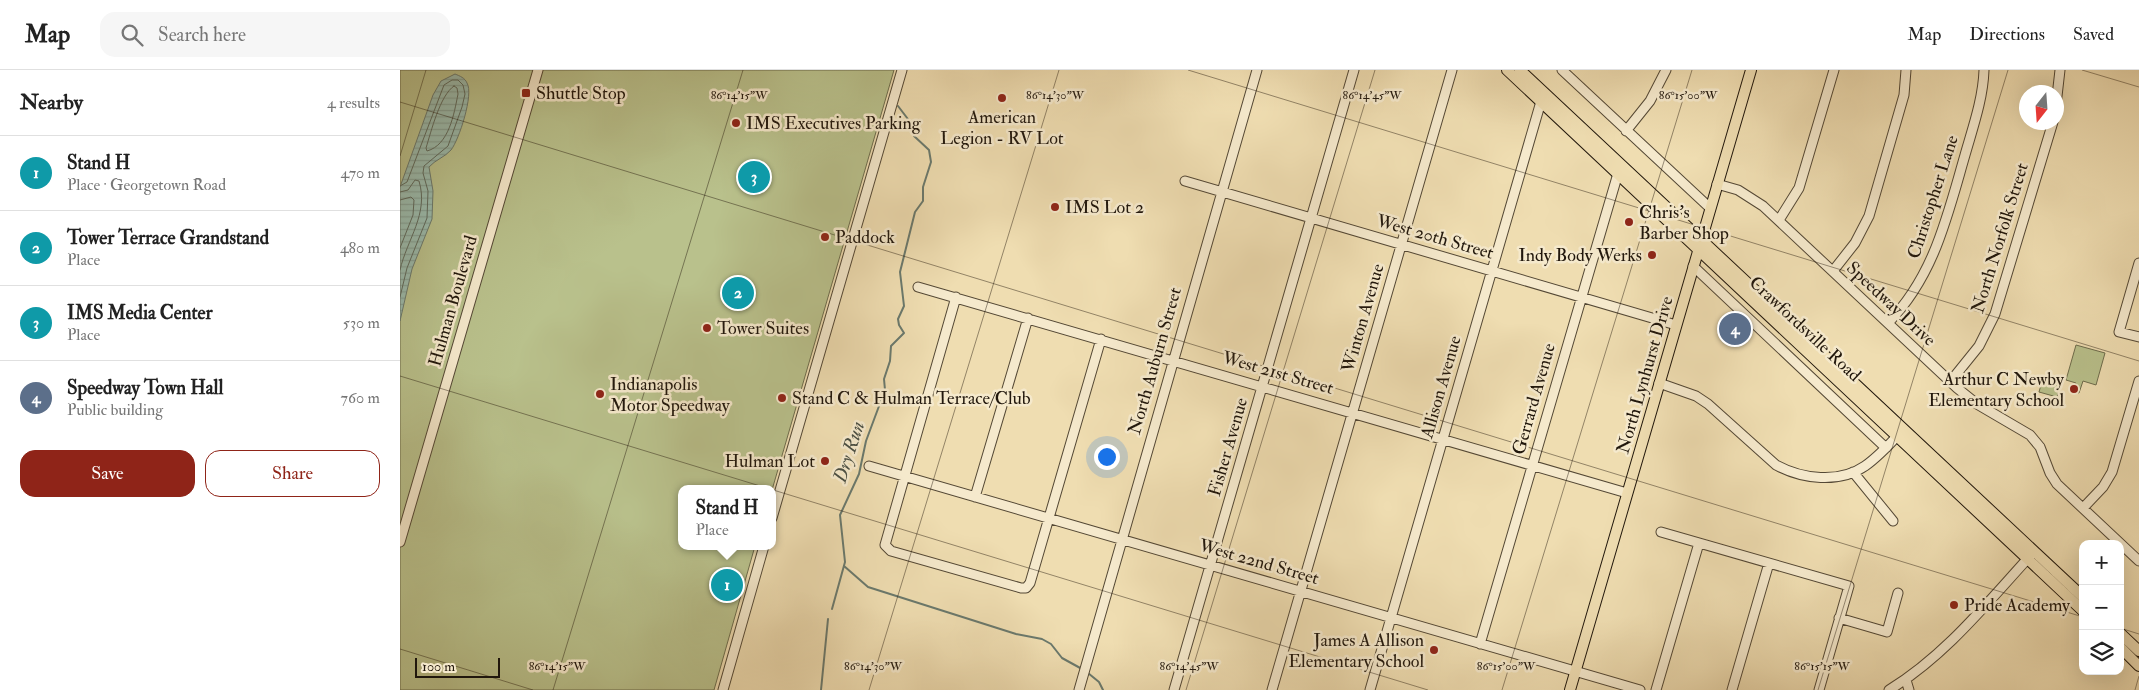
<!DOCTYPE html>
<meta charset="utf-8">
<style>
body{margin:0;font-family:"IM FELL Double Pica",serif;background:#f6f6f6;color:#222}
.controls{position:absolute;right:15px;bottom:15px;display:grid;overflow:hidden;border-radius:10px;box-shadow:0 5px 20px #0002}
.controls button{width:45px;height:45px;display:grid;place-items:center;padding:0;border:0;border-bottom:1px solid #e0e0e0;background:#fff;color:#222;font:25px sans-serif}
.compass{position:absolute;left:1619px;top:15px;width:45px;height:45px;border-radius:50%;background:#fff;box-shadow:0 5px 20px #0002;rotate:197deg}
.scale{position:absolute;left:15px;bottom:12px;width:85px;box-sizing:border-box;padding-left:5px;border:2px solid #21170c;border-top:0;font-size:14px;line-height:18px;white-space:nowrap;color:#21170c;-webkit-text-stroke:4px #f5e9cc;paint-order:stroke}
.you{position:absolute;left:706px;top:386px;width:18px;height:18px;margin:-12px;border:4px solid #fff;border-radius:50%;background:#1a73e8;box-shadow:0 0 0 8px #1a73e833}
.badge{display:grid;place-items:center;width:32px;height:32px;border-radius:50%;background:#8f2418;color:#fff;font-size:16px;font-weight:700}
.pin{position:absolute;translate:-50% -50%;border:2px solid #fff;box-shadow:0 1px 5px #0006}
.popup{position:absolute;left:278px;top:415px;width:98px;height:65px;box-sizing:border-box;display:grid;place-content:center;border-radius:10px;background:#fff;filter:drop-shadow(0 1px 4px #0005);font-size:16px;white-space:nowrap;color:#767676}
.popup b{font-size:19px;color:#222}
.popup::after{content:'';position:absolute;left:50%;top:100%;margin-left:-10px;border:10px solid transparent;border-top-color:#fff}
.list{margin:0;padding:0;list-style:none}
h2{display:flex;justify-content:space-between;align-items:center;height:65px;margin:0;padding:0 20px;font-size:21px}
h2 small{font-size:16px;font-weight:400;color:#767676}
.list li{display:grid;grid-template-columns:32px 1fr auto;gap:15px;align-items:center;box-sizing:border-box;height:75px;padding:0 20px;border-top:1px solid #e0e0e0}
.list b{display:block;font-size:19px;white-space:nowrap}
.list p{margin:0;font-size:16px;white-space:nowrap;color:#767676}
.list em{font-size:16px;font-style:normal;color:#767676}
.actions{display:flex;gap:10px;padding:15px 20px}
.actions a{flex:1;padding:11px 0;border:1px solid #8f2418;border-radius:15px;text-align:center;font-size:18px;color:#8f2418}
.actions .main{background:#8f2418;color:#fff}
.icon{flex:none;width:28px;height:28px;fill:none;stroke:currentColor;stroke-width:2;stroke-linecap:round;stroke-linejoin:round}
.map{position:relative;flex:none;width:1739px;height:620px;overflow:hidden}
header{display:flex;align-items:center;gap:30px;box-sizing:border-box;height:70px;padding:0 25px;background:#fff;border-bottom:1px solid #e0e0e0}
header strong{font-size:24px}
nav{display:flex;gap:28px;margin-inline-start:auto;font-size:18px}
.search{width:350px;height:45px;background:#f6f6f6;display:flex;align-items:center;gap:12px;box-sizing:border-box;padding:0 18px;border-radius:15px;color:#767676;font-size:19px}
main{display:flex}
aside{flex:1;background:#fff}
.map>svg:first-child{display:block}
.green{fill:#b9c18c;stroke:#6d6c4c}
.water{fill:url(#water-rules);stroke:#6a796d}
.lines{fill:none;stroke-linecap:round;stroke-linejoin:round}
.shore{stroke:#5e695c;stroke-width:1}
.stream{stroke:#6a796d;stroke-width:2}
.minor-casing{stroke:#544835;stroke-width:11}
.major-casing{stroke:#21170c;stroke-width:12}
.minor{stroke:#f5e9cc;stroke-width:9}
.major{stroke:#efddb1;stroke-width:10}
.ticks{fill:none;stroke:#21170c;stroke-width:1;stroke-opacity:0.45}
.poi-dot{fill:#8f2418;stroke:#f5e9cc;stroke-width:2}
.labels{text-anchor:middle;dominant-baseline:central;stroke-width:5;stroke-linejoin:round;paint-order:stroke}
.poi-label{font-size:18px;fill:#21170c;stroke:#f5e9cc;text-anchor:start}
.street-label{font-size:18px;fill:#21170c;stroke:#f5e9cc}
.water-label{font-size:19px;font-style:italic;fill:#4b5044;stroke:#f5e9cc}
.ticks-label{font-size:12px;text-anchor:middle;fill:#21170c;stroke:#f5e9cc;stroke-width:5;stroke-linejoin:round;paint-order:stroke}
</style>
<header>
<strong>Map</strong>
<div class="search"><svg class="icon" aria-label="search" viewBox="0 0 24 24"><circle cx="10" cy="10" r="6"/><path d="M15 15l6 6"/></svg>Search here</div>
<nav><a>Map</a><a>Directions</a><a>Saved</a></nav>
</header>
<main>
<aside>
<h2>Nearby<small>4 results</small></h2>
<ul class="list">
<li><span class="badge" style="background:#0f9aa8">1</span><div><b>Stand H</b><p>Place · Georgetown Road</p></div><em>470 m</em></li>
<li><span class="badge" style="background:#0f9aa8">2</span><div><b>Tower Terrace Grandstand</b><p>Place</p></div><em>480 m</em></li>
<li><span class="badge" style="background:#0f9aa8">3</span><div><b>IMS Media Center</b><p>Place</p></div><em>530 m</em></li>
<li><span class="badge" style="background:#5c6f8a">4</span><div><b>Speedway Town Hall</b><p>Public building</p></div><em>760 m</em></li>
</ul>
<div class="actions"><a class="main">Save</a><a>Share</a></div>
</aside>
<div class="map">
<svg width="1739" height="620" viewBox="0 0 1739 620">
<defs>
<pattern id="water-rules" width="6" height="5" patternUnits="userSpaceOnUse" patternTransform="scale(1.25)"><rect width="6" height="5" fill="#9abbad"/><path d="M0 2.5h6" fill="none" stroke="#84a094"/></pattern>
</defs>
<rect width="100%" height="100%" fill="#efddb1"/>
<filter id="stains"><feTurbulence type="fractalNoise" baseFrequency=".004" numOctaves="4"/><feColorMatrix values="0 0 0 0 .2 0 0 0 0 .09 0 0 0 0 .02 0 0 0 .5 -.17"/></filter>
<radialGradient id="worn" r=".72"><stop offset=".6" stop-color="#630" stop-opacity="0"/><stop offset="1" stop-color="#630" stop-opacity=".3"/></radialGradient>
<!-- green -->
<path class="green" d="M0 0H494L372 420 282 419V476H355L314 620H0Z
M1676 275 1705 283 1696 315 1683 311 1679 323 1673 321 1676 313 1666 310Z
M1643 308 1661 313 1657 327 1639 322Z"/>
<!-- water -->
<path class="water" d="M55 4C60 6 65 8 67 13 74 24 59 70 51 80 45 87 35 90 29 97L33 121 32 149 12 199 0 251V117L33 25 41 11Z"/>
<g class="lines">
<!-- shore -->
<path class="shore" d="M54 16 57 18 58 24C54 44 49 75 27 81L26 78C31 62 40 25 54 16Z
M0 116 7 112 44 15 52 10H58L63 15 65 24 62 37 48 76 24 96 23 103 28 121 27 148 7 198 0 227
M0 122 8 120 15 110 19 111C29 144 7 169 0 200
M0 130 11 127 14 130 13 145 0 178"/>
<!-- stream -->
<path class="stream" d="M444 496 468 517 616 564 642 569 651 574 662 588 682 599
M432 539 445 492 440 445 459 404 466 371 485 320 484 309 490 291 491 276 504 263 499 255 498 249 504 236 500 202 515 142 523 131V117L531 92 529 80 514 66V57L498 36
M688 603 699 612 703 620
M421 620 428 549"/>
<!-- minor casing -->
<g class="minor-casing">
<path id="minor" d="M1162 0 1310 138
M1656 35 1660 0
M1226 61 1250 31 1266 0
M785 111 1276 255
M1317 114 1338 120 1363 136 1557 318 1577 334 1630 365 1640 377 1650 403 1657 414 1739 491
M1379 150 1399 118 1434 0
M1739 193 1719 262 1739 267
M1293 196 1486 378
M1433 201 1455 173 1469 146 1504 25 1506 0
M518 217 1227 423
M556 227 485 475 491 481 621 518H626L630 513 701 269
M1488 253C1534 206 1547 147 1565 85 1573 57 1583 29 1584 0
M1550 312 1579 276 1595 244 1653 52
M1259 313 1296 326 1308 334 1376 395C1402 409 1439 414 1465 396 1478 387 1490 374 1501 362
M469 396 1240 620
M1453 402 1493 451
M575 427 628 248
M1683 438 1703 417 1712 402 1739 311
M372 448 502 0
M1261 462 1449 516 1419 620
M0 472 138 0
M1439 548 1487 562 1498 523
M1080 574 1219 100
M1506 610 1509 620
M323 620 364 476
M679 620 857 0
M774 620 954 0
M872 620 1052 0
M970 620 1142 28
M1256 620 1299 473
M1332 620 1369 493
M1489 620C1545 586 1587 533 1631 485"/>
</g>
<!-- major casing -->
<g class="major-casing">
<path id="major" d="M1107 0 1683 541
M1120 0 1683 527
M1720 563 1739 581
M1720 577 1739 596
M1170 620 1351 0"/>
</g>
<!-- minor -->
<use href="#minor" class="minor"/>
<!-- major -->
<use href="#major" class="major"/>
</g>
<!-- ticks -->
<path class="ticks" d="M788 0 1739 291M1682 0 1739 17M0 32 1683 547M0 86 26 0M0 306 1028 620M1720 558 1739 564M0 579 133 620M153 620 343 0M469 620 659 0M786 620 975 0M1102 620 1292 0M1418 620 1608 0M1735 620 1739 606"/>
<!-- markers -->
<g class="poi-dot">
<rect x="121" y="18" width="10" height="10" rx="2.5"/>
<circle cx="602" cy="28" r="5"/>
<circle cx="336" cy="53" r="5"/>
<circle cx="655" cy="137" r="5"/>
<circle cx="1229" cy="152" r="5"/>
<circle cx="425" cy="167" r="5"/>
<circle cx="1252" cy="185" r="5"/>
<circle cx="307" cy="258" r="5"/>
<circle cx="1674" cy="319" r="5"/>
<circle cx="200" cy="324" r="5"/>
<circle cx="382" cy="328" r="5"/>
<circle cx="425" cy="391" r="5"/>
<circle cx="1554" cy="535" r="5"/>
<circle cx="1034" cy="580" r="5"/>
</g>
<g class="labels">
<!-- poi labels -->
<g class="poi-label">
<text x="136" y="23">Shuttle Stop</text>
<text x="602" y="47" text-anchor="middle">American<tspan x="602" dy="21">Legion - RV Lot</tspan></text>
<text x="346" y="53">IMS Executives Parking</text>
<text x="665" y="137">IMS Lot 2</text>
<text x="1239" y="142">Chris's<tspan x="1239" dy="21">Barber Shop</tspan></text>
<text x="435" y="167">Paddock</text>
<text x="1242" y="185" text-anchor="end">Indy Body Werks</text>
<text x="317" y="258">Tower Suites</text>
<text x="1664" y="309" text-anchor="end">Arthur C Newby<tspan x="1664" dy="21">Elementary School</tspan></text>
<text x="210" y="314">Indianapolis<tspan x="210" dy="21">Motor Speedway</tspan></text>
<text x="392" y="328">Stand C &amp; Hulman Terrace/Club</text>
<text x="415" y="391" text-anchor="end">Hulman Lot</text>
<text x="1564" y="535">Pride Academy</text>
<text x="1024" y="570" text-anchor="end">James A Allison<tspan x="1024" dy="21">Elementary School</tspan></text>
</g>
<!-- street labels -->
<g class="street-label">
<text transform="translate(1533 127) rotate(-72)">Christopher Lane</text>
<text transform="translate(1035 167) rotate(16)">West 20th Street</text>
<text transform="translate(1600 168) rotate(-73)">North Norfolk Street</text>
<text transform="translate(53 231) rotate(-74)">Hulman Boulevard</text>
<text transform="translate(1491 234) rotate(43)">Speedway Drive</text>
<text transform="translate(963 248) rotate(-74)">Winton Avenue</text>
<text transform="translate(1405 259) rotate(43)">Crawfordsville Road</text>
<text transform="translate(755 291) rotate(-74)">North Auburn Street</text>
<text transform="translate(878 303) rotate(16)">West 21st Street</text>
<text transform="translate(1245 305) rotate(-74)">North Lynhurst Drive</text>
<text transform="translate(1041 317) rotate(-74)">Allison Avenue</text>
<text transform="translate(1134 329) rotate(-74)">Gerrard Avenue</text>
<text transform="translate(828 377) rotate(-74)">Fisher Avenue</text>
<text transform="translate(859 492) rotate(16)">West 22nd Street</text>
</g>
<!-- water labels -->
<g class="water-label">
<text transform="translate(449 382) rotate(-72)">Dry Run</text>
</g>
</g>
<g class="ticks-label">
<text x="339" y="29">86°14'15"W</text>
<text x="655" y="29">86°14'30"W</text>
<text x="972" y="29">86°14'45"W</text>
<text x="1288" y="29">86°15'00"W</text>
<text x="157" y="600">86°14'15"W</text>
<text x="473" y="600">86°14'30"W</text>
<text x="789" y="600">86°14'45"W</text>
<text x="1106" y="600">86°15'00"W</text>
<text x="1422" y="600">86°15'15"W</text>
</g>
<rect width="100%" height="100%" filter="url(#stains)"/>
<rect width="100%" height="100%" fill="url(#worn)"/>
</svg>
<div class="controls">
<button>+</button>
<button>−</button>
<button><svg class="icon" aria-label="layers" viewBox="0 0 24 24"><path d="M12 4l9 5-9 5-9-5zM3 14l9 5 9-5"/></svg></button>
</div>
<svg class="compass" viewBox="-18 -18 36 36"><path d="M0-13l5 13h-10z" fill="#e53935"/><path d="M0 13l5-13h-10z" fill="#767676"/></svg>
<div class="scale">100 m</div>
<div class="you"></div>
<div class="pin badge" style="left:327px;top:515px;background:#0f9aa8">1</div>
<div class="popup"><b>Stand H</b>Place</div>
<div class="pin badge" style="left:338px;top:223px;background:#0f9aa8">2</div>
<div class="pin badge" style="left:354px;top:107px;background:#0f9aa8">3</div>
<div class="pin badge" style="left:1335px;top:259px;background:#5c6f8a">4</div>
</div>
</main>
